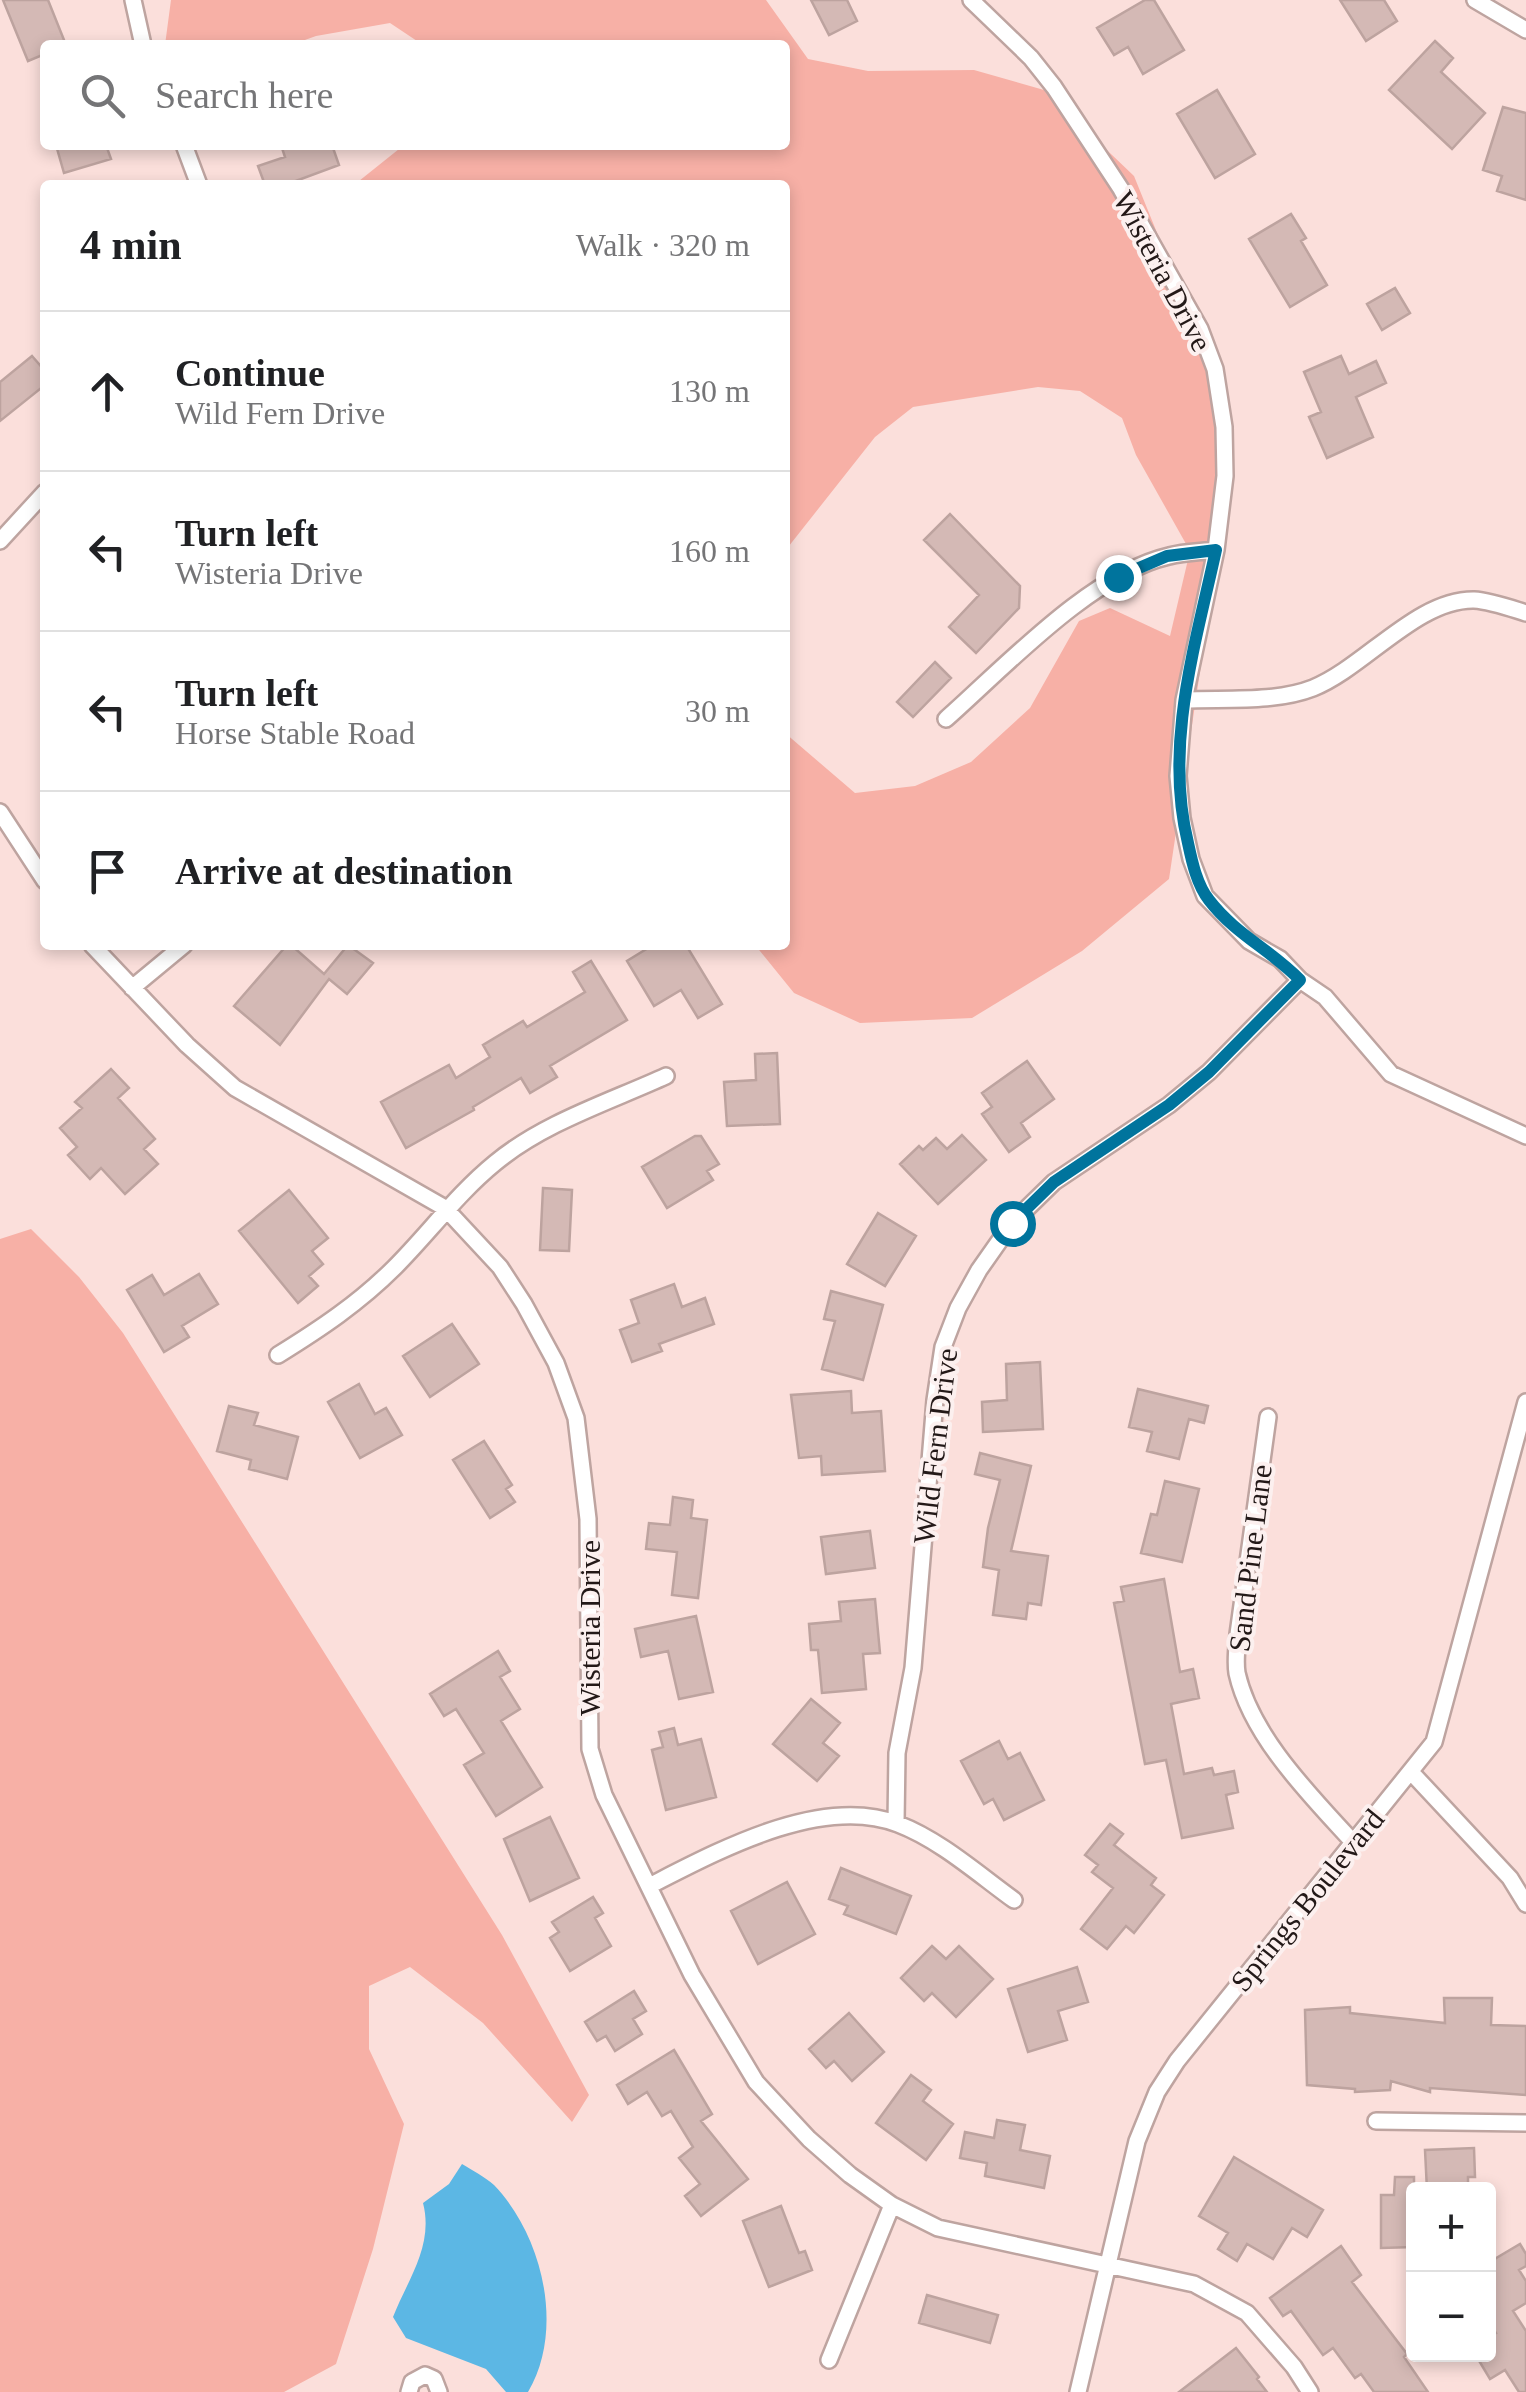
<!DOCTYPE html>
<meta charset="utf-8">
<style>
body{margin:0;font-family:"Times New Roman",serif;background:#f2f2f2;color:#202124}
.controls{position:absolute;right:30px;bottom:30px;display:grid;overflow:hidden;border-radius:10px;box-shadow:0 5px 15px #0003}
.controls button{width:90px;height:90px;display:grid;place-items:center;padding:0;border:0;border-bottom:2px solid #e0e0e0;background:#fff;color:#202124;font:50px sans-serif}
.stop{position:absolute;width:30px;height:30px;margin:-22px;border:8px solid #00749d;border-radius:50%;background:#fff}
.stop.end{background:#00749d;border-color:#fff;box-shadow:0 2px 10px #0008}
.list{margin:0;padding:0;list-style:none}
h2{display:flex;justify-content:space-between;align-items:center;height:130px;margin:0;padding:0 40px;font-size:42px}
h2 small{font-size:32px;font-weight:400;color:#757577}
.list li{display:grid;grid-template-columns:65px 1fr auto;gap:30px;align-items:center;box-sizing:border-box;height:160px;padding:0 40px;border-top:2px solid #e0e0e0}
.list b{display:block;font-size:38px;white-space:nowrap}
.list p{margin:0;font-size:32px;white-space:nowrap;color:#757577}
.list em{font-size:32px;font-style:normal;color:#757577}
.icon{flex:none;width:55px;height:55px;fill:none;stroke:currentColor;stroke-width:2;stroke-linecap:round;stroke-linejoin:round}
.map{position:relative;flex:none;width:1526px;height:2392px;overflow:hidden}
.search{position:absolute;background:#fff;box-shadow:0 5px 15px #0003;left:40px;top:40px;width:750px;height:110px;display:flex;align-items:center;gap:25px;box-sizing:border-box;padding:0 35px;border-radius:10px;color:#757577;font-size:38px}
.panel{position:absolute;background:#fff;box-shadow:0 5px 15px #0003;left:40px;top:180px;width:750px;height:770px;border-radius:10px}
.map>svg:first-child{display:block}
.green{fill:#f7b0a6}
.water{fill:#5cb7e4}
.building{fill:#d4b9b5;stroke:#bda39f;stroke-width:2.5}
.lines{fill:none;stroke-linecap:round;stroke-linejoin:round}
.minor-casing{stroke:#bea4a0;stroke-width:20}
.minor{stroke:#fff;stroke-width:15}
.route{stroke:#00749d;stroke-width:12}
.labels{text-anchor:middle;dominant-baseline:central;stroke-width:8;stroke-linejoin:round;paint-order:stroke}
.street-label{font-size:30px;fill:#231918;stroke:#fcf0ef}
</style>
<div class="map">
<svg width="1526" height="2392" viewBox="0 0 1526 2392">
<rect width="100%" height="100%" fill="#fbdfdb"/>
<!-- green -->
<path class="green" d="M171 0H766L808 59 868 71 974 70 1044 90 1134 176 1211 366 1234 444 1169 879 1082 951 972 1018 860 1023 794 993 755 945H785V733L855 793 915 786 971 762 1030 708 1079 621 1110 608 1170 636 1190 551 1136 455 1122 418 1080 391 1038 387 913 407 875 437 785 551V185H354L404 145H785V45H423L390 23 316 36 291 45H165Z
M31 1229 79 1277 123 1333 502 1935 589 2095 572 2122 483 2023 410 1967 369 1986V2049L404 2124 373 2249 336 2364 284 2392H0V1239Z"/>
<!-- water -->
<path class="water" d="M462 2164C472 2170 485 2177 494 2185 543 2236 565 2330 528 2392H506L486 2369 406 2338 393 2317C408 2279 434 2245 423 2203L449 2184Z"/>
<!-- building -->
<path class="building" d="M3 0H48L66 45H45V54L28 61Z
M811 0H847L857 21 829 35Z
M1145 0H1154L1184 50 1143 74 1128 47 1114 55 1097 28Z
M1340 0H1384L1397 21 1366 41Z
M1435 41 1453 58 1441 72 1485 113 1452 149 1389 90Z
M1217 90 1255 154 1215 178 1177 114Z
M1503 107 1526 113V200L1497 191 1502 176 1483 170Z
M56 145H106L111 159 64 173Z
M281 145H332L339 165 285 185H265L258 166 285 157Z
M1291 214 1306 238 1301 241 1327 285 1290 307 1249 239Z
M1395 288 1410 313 1382 330 1367 304Z
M32 356 45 371V385L0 421V382Z
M1341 356 1349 374 1376 361 1386 383 1356 397 1373 437 1327 458 1309 417 1321 412 1304 372Z
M950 514 1020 586 1019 608 976 653 949 627 979 595 924 540Z
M935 662 951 678 913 717 897 702Z
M287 945H291L324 974 348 945 373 963 347 994 329 979 280 1045 234 1006Z
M653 945H686L722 1004 698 1018 681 990 654 1006 627 961Z
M591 961 627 1020 550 1066 557 1077 530 1093 521 1078 473 1107 474 1110 406 1148 381 1102 449 1065 456 1078 490 1057 483 1045 523 1021 527 1027 585 992 573 972Z
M777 1053 780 1124 727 1126 724 1082 756 1080 755 1054Z
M1027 1061 1054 1099 1021 1123 1030 1137 1009 1152 982 1114 992 1107 982 1093Z
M111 1069 129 1088 118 1098 155 1139 144 1149 158 1164 125 1194 101 1168 90 1179 68 1155 77 1147 60 1128 82 1108 75 1102Z
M962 1135 986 1160 938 1204 900 1164 919 1146 923 1150 936 1138 947 1149Z
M695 1136H701L719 1164 707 1171 713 1180 667 1208 642 1167Z
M543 1188 572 1190 569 1251 540 1250Z
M289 1190 328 1238 312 1251 323 1264 309 1276 318 1286 298 1303 239 1231Z
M878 1213 916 1236 885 1286 847 1264Z
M199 1274 218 1304 182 1326 189 1337 164 1352 127 1290 152 1275 164 1295Z
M674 1284 682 1307 705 1298 714 1324 659 1344 662 1351 632 1362 620 1330 639 1323 631 1300Z
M831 1291 883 1305 863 1380 822 1369 835 1321 824 1319Z
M452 1324 479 1364 430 1397 403 1356Z
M1040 1362 1043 1429 983 1432 982 1402 1007 1400 1006 1364Z
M359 1384 375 1414 386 1408 402 1435 360 1458 328 1402Z
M1138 1389 1208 1406 1204 1423 1189 1419 1179 1459 1147 1451 1152 1432 1129 1427Z
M851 1391 852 1413 881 1411 885 1471 822 1475 821 1456 799 1458 791 1395Z
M229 1406 258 1413 254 1425 298 1437 287 1479 249 1469 251 1460 217 1451Z
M484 1441 512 1485 506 1489 515 1502 490 1518 453 1460Z
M980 1453 1031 1466 1011 1551 1048 1556 1041 1605 1028 1603 1026 1619 993 1615 999 1570 983 1567 988 1528 1000 1480 975 1474Z
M1165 1481 1199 1489 1182 1562 1141 1553 1151 1514 1157 1515Z
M673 1497 693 1500 691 1518 707 1520 698 1598 672 1595 677 1552 646 1549 649 1523 670 1525Z
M870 1531 875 1568 826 1574 821 1537Z
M1164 1579 1180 1672 1193 1669 1199 1698 1171 1704 1184 1774 1212 1768 1214 1775 1234 1771 1238 1792 1226 1795 1233 1828 1182 1838 1166 1760 1145 1764 1114 1603 1124 1601 1121 1587Z
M875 1599 880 1653 863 1654 866 1689 822 1693 818 1650H811L809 1624 841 1621 839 1602Z
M696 1616 713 1692 679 1699 668 1651 641 1657 635 1629Z
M498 1651 510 1671 500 1677 520 1709 501 1721 542 1787 496 1816 464 1765 484 1753 456 1709 444 1716 430 1694Z
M811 1699 840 1723 823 1743 839 1756 817 1781 773 1744Z
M674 1728 678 1745 701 1739 716 1797 666 1810 652 1750 663 1747 659 1732Z
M999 1741 1008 1759 1020 1753 1044 1800 1004 1820 993 1799 984 1804 961 1761Z
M550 1817 579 1878 530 1901 504 1839Z
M1110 1824 1123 1834 1114 1845 1156 1878 1151 1885 1164 1895 1134 1933 1126 1926 1107 1949 1081 1929 1113 1888 1092 1872 1098 1865 1085 1855Z
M841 1868 911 1896 896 1934 844 1914 848 1906 829 1899Z
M787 1882 815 1934 758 1964 731 1911Z
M593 1897 603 1913 595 1918 611 1946 570 1971 550 1938 559 1932 552 1922Z
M932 1946 946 1959 959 1946 993 1979 956 2017 932 1993 924 2001 901 1978Z
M1077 1967 1088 2002 1058 2011 1067 2040 1028 2052 1008 1989Z
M634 1991 646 2011 633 2019 642 2034 615 2051 606 2036 597 2041 585 2022Z
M1444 1998H1492L1491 2025 1526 2026V2095L1430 2088V2092L1391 2081 1390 2090 1355 2092V2089L1307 2085 1305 2010 1350 2007V2013L1445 2023Z
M849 2013 884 2052 852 2081 834 2061 826 2068 809 2049Z
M674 2050 712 2114 701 2121 748 2179 701 2216 685 2196 700 2184 679 2158 693 2147 671 2111 662 2116 647 2092 628 2104 617 2085Z
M911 2075 931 2090 923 2101 953 2124 926 2160 876 2123Z
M997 2120 1025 2125 1020 2150 1050 2156 1044 2188 985 2176 987 2163 960 2158 965 2132 994 2138Z
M1474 2148 1475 2177H1468V2190H1427L1425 2150Z
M1234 2157 1323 2210 1307 2237 1292 2228 1273 2259 1247 2244 1237 2261 1218 2249 1228 2233 1199 2216Z
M1395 2177H1414V2247L1381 2248V2195H1394Z
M781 2206 799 2253 805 2251 812 2270 769 2287 743 2221Z
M1520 2244 1526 2254V2266L1519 2270 1526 2281V2303L1513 2311 1526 2331V2392H1519L1505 2370 1490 2379 1475 2354H1488V2338L1496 2333 1488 2321V2263Z
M1341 2246 1361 2275 1352 2282 1407 2354 1404 2357 1428 2392H1374L1361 2374 1355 2378 1333 2348 1323 2355 1291 2311 1283 2316 1270 2298Z
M927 2295 998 2315 990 2343 919 2323Z
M1236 2348 1259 2377 1257 2379 1267 2392H1179Z"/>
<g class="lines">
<!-- minor casing -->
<g class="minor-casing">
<path id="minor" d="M133 0 143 45
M971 0 1031 58 1054 87 1121 189 1200 329 1215 369 1224 427 1225 476 1216 550 1184 700 1178 776 1182 818 1191 859 1205 896 1249 941 1280 959 1300 980 1325 997 1391 1074 1526 1136
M1475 0 1526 30
M184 145 199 185
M0 541 45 492
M1184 700C1224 698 1275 703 1313 688 1365 667 1417 599 1474 600 1491 601 1510 608 1526 613
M946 719C1006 666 1091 574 1169 556 1184 552 1200 552 1216 550
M0 812 45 881
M92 945 187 1045 235 1088 445 1208 500 1267 524 1304 556 1363 576 1418 588 1519 590 1749 604 1795 692 1975 756 2082 809 2139 850 2175 892 2205 938 2228 1194 2284 1247 2313 1294 2367 1310 2392
M132 988 184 945
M278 1355C320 1329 359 1303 394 1268 429 1233 457 1194 495 1163 543 1123 609 1102 666 1076
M1268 1417 1238 1634C1237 1647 1235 1661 1237 1673 1251 1736 1310 1795 1352 1841
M1411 1772 1510 1878 1526 1904
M896 1823 897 1753 913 1668 935 1400 943 1347 958 1308 979 1270 1012 1223 1054 1182 1169 1105 1209 1072 1300 980
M649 1886C716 1852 821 1794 898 1824 940 1840 978 1874 1014 1900
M1376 2121 1526 2123
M829 2360 892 2205
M409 2392 412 2382 425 2375 434 2379 439 2392
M1078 2392 1137 2141 1157 2092 1177 2061 1434 1742 1526 1402"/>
</g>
<!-- minor -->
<use href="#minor" class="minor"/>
</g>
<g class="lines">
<!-- route -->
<path class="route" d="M1012 1223 1054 1182 1169 1105 1209 1072 1300 980C1271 950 1235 934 1209 900 1197 885 1192 862 1188 843 1164 745 1195 646 1216 550L1167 556 1118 577"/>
</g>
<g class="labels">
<!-- street labels -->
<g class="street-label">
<text transform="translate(1163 271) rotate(62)">Wisteria Drive</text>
<text transform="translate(935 1446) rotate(-83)">Wild Fern Drive</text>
<text transform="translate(1250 1558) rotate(-83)">Sand Pine Lane</text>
<text transform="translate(589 1628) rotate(-90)">Wisteria Drive</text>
<text transform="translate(1307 1900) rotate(-51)">Springs Boulevard</text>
</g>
</g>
</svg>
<div class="controls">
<button>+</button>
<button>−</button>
</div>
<div class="stop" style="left:1012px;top:1223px"></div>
<div class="stop end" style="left:1118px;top:577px"></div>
<div class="search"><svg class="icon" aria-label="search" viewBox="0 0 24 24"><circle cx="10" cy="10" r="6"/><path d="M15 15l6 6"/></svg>Search here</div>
<section class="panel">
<h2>4 min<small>Walk · 320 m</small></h2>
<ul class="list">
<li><svg class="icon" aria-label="ahead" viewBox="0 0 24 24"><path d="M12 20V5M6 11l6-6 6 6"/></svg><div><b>Continue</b><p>Wild Fern Drive</p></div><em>130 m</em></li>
<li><svg class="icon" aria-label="left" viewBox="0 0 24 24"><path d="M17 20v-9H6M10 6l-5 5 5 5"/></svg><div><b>Turn left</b><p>Wisteria Drive</p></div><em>160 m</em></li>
<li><svg class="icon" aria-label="left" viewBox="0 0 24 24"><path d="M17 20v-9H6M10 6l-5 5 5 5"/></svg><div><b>Turn left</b><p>Horse Stable Road</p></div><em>30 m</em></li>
<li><svg class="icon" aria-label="arrive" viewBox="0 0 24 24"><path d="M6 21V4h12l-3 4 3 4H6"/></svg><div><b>Arrive at destination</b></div></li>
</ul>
</section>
</div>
